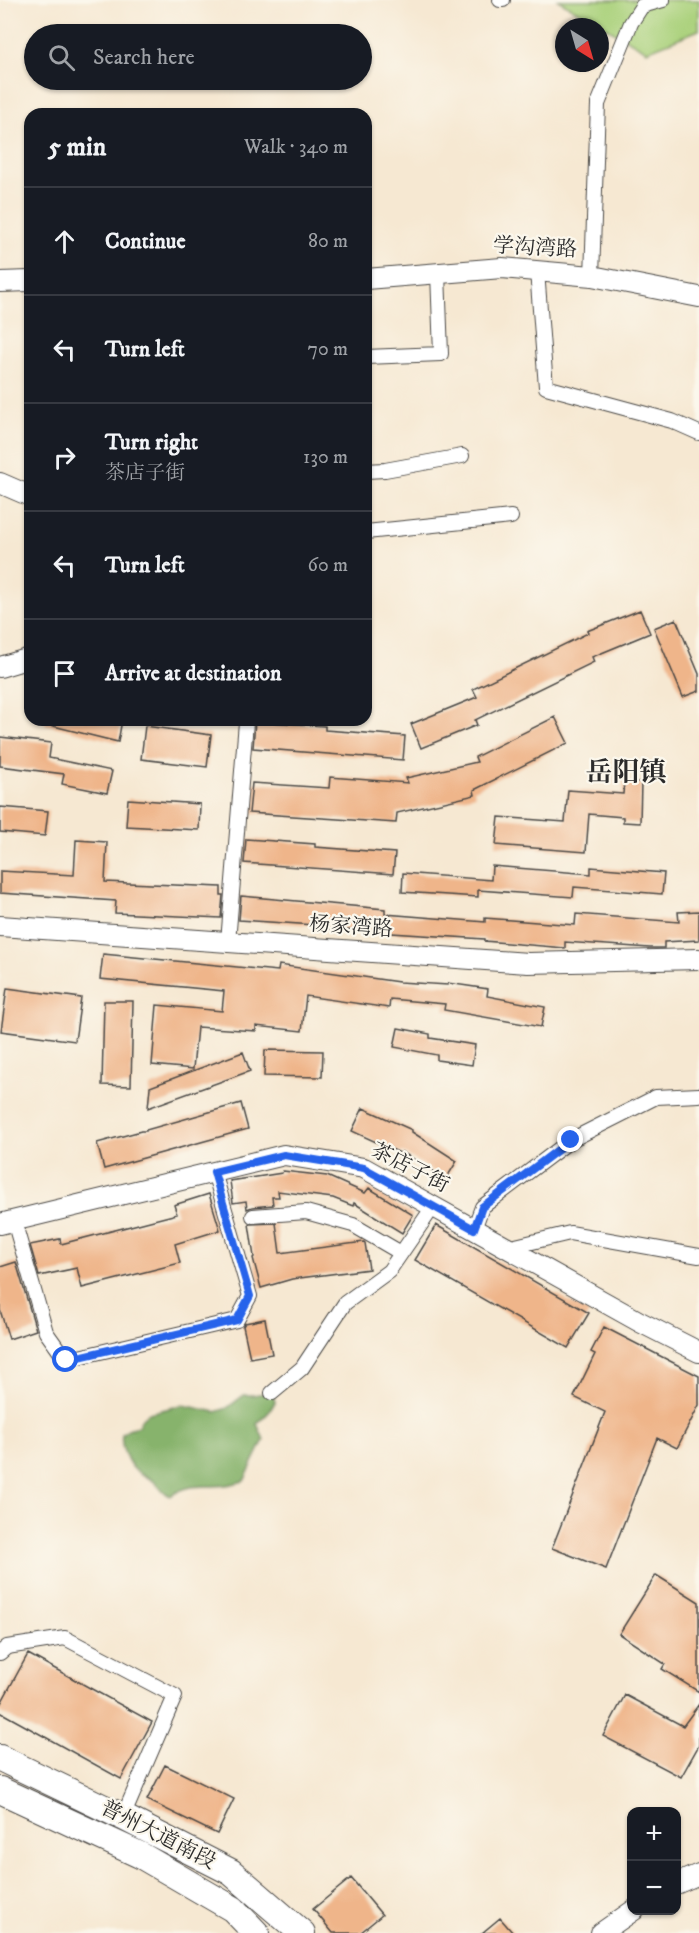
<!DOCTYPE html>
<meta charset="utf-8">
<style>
body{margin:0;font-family:"IM FELL DW Pica","Noto Serif SC",serif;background:#20242c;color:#f1f3f6}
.controls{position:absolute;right:18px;bottom:18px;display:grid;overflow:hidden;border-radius:12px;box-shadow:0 2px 4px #0004}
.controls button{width:54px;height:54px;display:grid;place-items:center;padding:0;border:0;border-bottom:2px solid #363941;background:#171b24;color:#f1f3f6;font:30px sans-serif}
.compass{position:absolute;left:555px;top:18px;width:54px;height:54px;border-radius:50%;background:#171b24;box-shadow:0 2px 4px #0004;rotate:143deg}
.stop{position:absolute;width:18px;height:18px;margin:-14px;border:4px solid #2563eb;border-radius:50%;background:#fff}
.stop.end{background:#2563eb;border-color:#fff;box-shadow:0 2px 6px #0008}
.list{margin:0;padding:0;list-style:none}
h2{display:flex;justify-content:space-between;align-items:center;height:78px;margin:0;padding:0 24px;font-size:26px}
h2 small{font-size:20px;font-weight:400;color:#9ea1a6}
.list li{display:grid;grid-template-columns:39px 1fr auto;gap:18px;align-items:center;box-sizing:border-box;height:108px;padding:0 24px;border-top:2px solid #363941}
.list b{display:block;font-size:22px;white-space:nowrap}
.list p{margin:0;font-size:20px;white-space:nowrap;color:#9ea1a6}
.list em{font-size:20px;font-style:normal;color:#9ea1a6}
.icon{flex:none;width:33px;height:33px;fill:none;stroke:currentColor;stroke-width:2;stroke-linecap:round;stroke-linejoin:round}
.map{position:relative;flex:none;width:699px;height:1933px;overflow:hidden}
.search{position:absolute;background:#171b24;box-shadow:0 2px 4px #0004;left:24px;top:24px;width:348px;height:66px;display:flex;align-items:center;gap:15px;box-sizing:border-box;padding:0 21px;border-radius:33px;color:#9ea1a6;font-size:22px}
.panel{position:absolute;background:#171b24;box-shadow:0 2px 4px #0004;left:24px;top:108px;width:348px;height:618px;border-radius:18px}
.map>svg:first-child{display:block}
.green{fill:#aad17c;stroke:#6a7e54;stroke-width:1.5}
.forest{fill:#87b36c;stroke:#596f4c;stroke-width:1.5}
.building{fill:#efb58a}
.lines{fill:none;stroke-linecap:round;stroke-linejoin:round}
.street-casing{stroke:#494744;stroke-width:16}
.secondary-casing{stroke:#494744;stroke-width:22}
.highway-casing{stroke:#494744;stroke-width:28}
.street{stroke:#fff;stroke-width:14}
.secondary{stroke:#fff;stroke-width:20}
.highway{stroke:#fff;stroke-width:26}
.route{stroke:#2563eb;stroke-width:8}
.labels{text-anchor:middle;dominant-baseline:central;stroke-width:4.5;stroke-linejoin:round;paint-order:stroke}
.street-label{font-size:21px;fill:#2b2b2b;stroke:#fbf7ec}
.district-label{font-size:27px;font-weight:bold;fill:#2b2b2b;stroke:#fbf7ec}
</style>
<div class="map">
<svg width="699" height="1933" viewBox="0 0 699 1933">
<rect width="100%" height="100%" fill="#fbf7ec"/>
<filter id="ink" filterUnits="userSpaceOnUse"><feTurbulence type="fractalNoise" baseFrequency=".0167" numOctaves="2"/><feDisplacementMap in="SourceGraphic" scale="12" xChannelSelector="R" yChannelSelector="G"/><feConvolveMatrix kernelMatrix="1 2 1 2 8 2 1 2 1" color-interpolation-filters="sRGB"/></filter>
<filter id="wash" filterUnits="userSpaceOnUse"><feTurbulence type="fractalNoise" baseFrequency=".008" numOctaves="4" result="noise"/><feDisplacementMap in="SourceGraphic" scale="24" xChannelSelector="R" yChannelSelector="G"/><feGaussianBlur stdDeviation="1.35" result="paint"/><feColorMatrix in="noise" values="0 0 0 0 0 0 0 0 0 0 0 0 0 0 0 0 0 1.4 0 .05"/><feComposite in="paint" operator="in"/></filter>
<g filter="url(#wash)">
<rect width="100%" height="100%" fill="#f6e8d2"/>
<!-- green -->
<path class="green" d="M558 0H699V30L647 51Z"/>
<!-- forest -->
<path class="forest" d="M272 1392 275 1402 269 1412 257 1424 264 1440 244 1481C238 1482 231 1485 225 1485 201 1488 192 1482 170 1496 161 1491 159 1485 152 1480 147 1476 140 1474 135 1470 126 1461 120 1445 122 1434L128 1429 138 1426 142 1418 149 1413 183 1405 216 1412 227 1408 244 1395H253Z"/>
<g id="blocks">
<!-- building -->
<path class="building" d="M640 610 650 633 592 657 594 662 475 720 477 725 421 748 411 724 477 697 473 689 588 633 587 631Z
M676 619 699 674V691L683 697 654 628Z
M555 717 568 743 474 790 475 795 397 813 396 823 249 813 252 783 329 788 330 777 408 783 406 778 477 762 475 757Z
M46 720H122L118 742 45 724Z
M255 721 325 726V730L405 736 403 760 253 748Z
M145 726 211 735 207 767 141 759Z
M0 737 51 743 49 758 112 771 107 793 62 784 64 774 0 766Z
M624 782H641L640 823 623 822V817L589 814 586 852 496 845 499 817 565 822 568 790 623 794Z
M128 799 200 804 199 830 126 826Z
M0 807 48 811 45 836 0 832Z
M246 839 315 844V847L395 853 393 874 244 863Z
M76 840 107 842 105 882 221 887V895H223L221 918 115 913 116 901 0 893V871L74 875Z
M492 866 591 874V867L664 873 662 894 574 887 573 897 478 890V897L402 892 403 873 491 880Z
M241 896 385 909V914L485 922V918L575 925 576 914 679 922 678 912 699 911V940L664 942V948H650L565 942V948L484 941V939L314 928V925L239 920Z
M103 954 278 971 279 965 399 982 448 985V983L488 989 487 996 545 1007 541 1027 444 1010 445 1004 390 999 389 1008 306 996 302 1031 256 1026V1031L197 1027 193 1069 152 1065 157 1005 222 1011 224 991 100 979Z
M7 988 81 998 75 1041 1 1031Z
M104 1001H133L131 1086 102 1085Z
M398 1028 430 1034V1038L475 1045 472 1065 437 1060V1055L394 1047Z
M265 1050 323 1051 322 1077 264 1076Z
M243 1052 250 1071 148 1108 150 1087Z
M241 1103 248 1129 104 1169 97 1143 141 1131H146V1130Z
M363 1108 412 1130V1132L457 1161 446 1179 402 1152V1154L352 1131Z
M283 1171 327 1176 365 1193 369 1188 413 1215 402 1233 354 1203 353 1206 333 1198 278 1191 279 1197H272L273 1205 252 1207 247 1209 246 1201 233 1203 230 1181 282 1173Z
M209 1194 220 1230 175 1244 180 1263 82 1288 77 1268 39 1276 30 1245 60 1239 61 1244 177 1214 174 1205Z
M276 1223 280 1253 364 1242 365 1243 369 1269 292 1279 261 1288 253 1258 254 1257 249 1224Z
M436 1225 589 1313 568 1348 415 1260Z
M16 1262 36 1330 9 1339 0 1310V1267Z
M265 1319 272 1354 250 1358 243 1326 245 1323Z
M604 1327 699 1376V1405L677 1448 657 1438 606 1569 552 1548 605 1412 574 1397 595 1354 591 1352Z
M656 1575 699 1602V1692L662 1669 665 1664 619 1634Z
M28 1654 152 1722 121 1779 0 1712V1705Z
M625 1695 683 1726 699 1704V1745L681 1777 603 1736Z
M165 1765 234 1799 217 1834 147 1800Z
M351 1878 382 1915 360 1933H333L313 1909Z
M500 1918 513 1933H482Z"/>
</g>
</g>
<g filter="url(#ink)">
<use href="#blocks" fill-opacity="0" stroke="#494744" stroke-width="1.5"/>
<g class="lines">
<!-- street casing -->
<g class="street-casing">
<path id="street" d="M500 0H503
M537 271 546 387 672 421 699 433
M592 276 598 104 631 23 642 6 663 0
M366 357 441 354 438 273
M366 471 385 470 462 456
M366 532 511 517
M228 942 246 722
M253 1216 306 1212 353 1225 401 1253
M14 1221 46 1332 66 1360 237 1320 250 1296 214 1172
M474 1229 482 1207 571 1140 656 1097 699 1095
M507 1248 570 1233 699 1256
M272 1393 302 1368 345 1303 389 1271 433 1207
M0 1653 7 1647 65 1638 175 1696 123 1817"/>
</g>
<!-- secondary casing -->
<g class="secondary-casing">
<path id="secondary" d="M366 279 502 268 592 276 699 297
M0 282 30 281
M0 483 30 496
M0 667 30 658
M0 926 528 963 699 959
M0 1224 284 1155 364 1168 640 1322 699 1352
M676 1884 699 1874
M601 1933 634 1910"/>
</g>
<!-- highway casing -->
<g class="highway-casing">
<path id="highway" d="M0 1758 123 1817 231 1872 302 1933
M0 1790 140 1855 233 1909 256 1933"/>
</g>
<!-- street -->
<use href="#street" class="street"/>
<!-- secondary -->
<use href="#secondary" class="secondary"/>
<!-- highway -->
<use href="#highway" class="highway"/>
</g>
</g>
<g class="lines" filter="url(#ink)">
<!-- route -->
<path class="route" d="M66 1360 237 1320 250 1296 214 1172 284 1155 364 1168 474 1229 482 1207 571 1140"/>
</g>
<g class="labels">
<!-- street labels -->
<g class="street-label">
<text transform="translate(535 248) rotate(3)">学沟湾路</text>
<text transform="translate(351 927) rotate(4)">杨家湾路</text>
<text transform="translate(410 1168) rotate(27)">茶店子街</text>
<text transform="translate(158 1835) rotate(27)">普州大道南段</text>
</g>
<!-- district labels -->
<g class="district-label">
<text x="626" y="773">岳阳镇</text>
</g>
</g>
</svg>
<div class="controls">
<button>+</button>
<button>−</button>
</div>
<svg class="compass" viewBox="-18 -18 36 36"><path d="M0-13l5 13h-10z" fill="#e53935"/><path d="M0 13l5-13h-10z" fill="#9ea1a6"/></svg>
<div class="stop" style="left:66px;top:1360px"></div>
<div class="stop end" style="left:571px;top:1140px"></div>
<div class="search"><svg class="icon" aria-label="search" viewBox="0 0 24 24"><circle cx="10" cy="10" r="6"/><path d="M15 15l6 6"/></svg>Search here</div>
<section class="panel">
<h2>5 min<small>Walk · 340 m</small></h2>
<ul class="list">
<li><svg class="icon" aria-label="ahead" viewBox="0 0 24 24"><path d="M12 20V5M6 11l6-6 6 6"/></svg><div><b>Continue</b></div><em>80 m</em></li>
<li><svg class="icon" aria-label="left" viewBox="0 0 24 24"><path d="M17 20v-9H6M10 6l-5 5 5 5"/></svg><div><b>Turn left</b></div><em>70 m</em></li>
<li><svg class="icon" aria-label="right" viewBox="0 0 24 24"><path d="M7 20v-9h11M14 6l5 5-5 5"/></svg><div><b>Turn right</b><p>茶店子街</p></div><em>130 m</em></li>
<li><svg class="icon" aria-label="left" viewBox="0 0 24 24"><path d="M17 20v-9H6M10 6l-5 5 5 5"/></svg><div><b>Turn left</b></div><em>60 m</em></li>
<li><svg class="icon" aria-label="arrive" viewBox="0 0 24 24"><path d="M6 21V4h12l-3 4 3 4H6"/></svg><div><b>Arrive at destination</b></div></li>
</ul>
</section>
</div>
